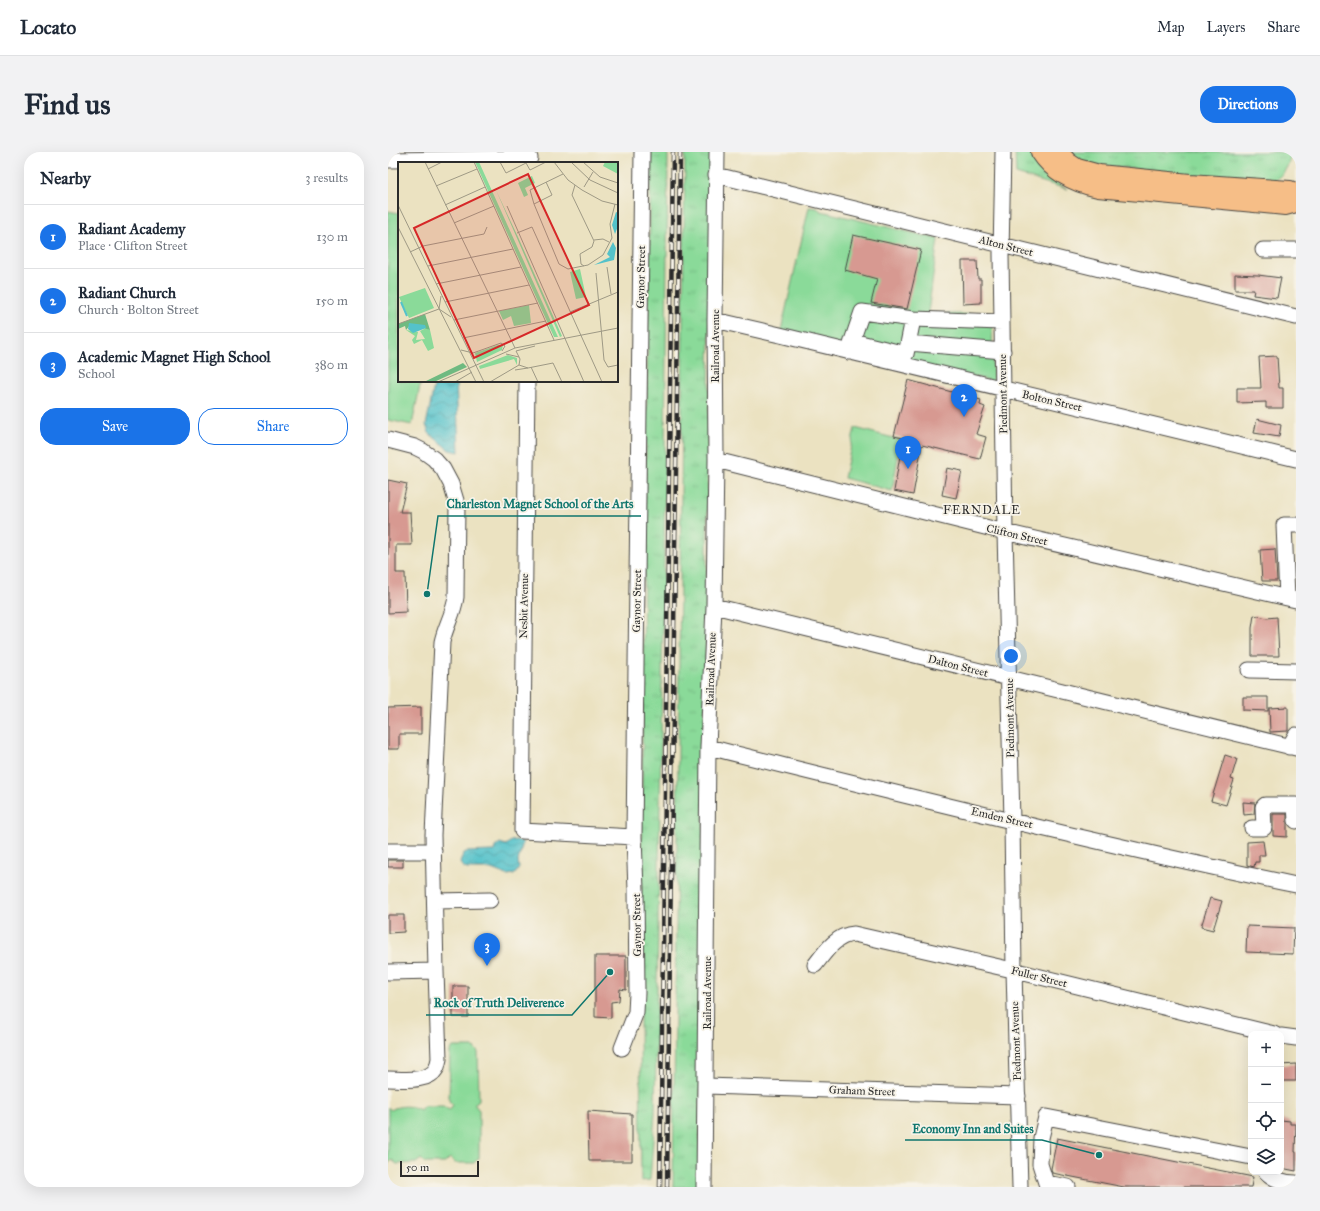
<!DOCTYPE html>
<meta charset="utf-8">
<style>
body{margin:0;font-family:"IM FELL Great Primer",serif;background:#f2f2f3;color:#1f2937}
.controls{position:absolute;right:12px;bottom:12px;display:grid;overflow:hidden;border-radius:8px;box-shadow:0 4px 16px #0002}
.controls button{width:36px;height:36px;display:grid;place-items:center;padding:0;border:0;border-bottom:1px solid #e0e1e3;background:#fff;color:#1f2937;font:20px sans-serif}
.scale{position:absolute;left:12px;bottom:10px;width:79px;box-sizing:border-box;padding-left:4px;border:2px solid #2b2b2b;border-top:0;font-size:11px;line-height:14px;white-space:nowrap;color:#2b2b2b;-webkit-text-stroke:3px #f7f3e8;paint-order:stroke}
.you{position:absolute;left:623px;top:504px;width:14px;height:14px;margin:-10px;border:3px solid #fff;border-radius:50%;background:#1a73e8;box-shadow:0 0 0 6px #1a73e833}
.badge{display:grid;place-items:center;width:26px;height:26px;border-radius:50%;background:#1a73e8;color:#fff;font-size:13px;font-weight:700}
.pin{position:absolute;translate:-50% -33px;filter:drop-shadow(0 1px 2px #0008)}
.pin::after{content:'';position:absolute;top:21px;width:14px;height:12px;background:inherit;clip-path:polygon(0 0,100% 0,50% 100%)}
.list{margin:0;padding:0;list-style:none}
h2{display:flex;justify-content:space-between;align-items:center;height:52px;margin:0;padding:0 16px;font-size:17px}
h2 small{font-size:13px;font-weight:400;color:#747a83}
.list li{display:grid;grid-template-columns:26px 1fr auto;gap:12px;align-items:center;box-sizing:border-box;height:64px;padding:0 16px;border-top:1px solid #e0e1e3}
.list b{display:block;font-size:15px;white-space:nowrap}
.list p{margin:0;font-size:13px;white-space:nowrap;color:#747a83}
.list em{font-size:13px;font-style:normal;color:#747a83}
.actions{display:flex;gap:8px;padding:12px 16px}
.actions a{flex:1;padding:9px 0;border:1px solid #1a73e8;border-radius:16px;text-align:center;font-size:14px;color:#1a73e8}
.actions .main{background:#1a73e8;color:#fff}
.icon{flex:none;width:22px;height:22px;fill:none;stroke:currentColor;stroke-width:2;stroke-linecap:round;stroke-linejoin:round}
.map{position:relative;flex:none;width:908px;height:1035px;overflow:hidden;border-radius:16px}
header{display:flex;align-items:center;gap:24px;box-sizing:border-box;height:56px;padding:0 20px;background:#fff;border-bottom:1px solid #e0e1e3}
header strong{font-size:19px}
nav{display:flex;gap:22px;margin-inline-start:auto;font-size:14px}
.intro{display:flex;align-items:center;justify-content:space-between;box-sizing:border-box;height:96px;padding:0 24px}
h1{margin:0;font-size:28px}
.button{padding:10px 18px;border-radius:16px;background:#1a73e8;color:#fff;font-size:14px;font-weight:700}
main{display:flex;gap:24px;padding:0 24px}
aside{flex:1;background:#fff;border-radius:16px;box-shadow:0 4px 16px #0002}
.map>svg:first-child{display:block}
.grass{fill:url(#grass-tufts);stroke:#5a8262}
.park{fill:#8ada99;stroke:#5a8262}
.water{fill:url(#water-waves);stroke:#40767a}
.building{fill:#d79991}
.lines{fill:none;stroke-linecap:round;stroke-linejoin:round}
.minor-casing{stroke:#484642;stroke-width:17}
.major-casing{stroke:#484642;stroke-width:20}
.minor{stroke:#fff;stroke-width:15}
.major{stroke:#f6be87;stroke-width:18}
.rail-casing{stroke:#2b2b2b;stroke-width:4.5}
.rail{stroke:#f7f3e8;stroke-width:3;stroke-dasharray:9;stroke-linecap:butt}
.labels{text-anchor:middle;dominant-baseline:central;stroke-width:3.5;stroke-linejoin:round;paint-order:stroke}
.street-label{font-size:11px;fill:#2b2b2b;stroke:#f7f3e8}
.neighbourhood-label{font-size:12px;letter-spacing:1px;fill:#2b2b2b;stroke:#f7f3e8}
.inset-river{fill:none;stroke:#54c2ca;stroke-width:2}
.inset-road{fill:none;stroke:#9e9985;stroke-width:1}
.view{fill:#d62828;fill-opacity:0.15;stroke:#d62828;stroke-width:2}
.inset-edge{fill:none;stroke:#2b2b2b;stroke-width:2}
.leader{fill:none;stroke:#0f766e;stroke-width:1.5}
.callout-dot{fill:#0f766e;stroke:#f7f3e8;stroke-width:1.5}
.callout-label{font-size:12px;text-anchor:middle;font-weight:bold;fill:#0f766e;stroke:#f7f3e8;stroke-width:3.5;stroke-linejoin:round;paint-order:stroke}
</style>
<header>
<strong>Locato</strong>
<nav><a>Map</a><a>Layers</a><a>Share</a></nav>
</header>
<div class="intro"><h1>Find us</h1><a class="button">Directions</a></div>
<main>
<aside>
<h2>Nearby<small>3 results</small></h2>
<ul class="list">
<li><span class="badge">1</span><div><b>Radiant Academy</b><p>Place · Clifton Street</p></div><em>130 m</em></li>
<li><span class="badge">2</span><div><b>Radiant Church</b><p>Church · Bolton Street</p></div><em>150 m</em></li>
<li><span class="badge">3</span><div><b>Academic Magnet High School</b><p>School</p></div><em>380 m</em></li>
</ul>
<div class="actions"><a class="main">Save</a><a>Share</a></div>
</aside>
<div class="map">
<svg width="908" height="1035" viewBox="0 0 908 1035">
<defs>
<pattern id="grass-tufts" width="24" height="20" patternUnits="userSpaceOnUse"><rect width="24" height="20" fill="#8ada99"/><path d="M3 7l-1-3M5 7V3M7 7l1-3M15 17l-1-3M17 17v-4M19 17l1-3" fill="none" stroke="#77bb84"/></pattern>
<pattern id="water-waves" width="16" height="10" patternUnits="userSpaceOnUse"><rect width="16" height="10" fill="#54c2ca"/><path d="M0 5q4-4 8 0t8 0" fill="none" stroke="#469ea4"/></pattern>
</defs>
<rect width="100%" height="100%" fill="#f7f3e8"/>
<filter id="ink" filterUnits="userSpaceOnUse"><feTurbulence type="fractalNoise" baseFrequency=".025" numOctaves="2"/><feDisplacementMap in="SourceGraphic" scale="8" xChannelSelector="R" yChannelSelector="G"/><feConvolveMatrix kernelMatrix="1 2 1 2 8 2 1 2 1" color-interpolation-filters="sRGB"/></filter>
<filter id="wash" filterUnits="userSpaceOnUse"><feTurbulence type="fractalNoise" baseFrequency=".012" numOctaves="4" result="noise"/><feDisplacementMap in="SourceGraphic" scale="16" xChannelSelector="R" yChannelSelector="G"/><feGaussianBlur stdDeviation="0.9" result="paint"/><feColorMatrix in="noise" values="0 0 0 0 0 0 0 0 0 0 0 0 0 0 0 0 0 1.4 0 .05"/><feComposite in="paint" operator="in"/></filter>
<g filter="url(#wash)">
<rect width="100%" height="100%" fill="#ebe2c1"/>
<!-- grass -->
<path class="grass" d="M263 0H280L276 403 267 961 262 1028 253 1029 252 860 256 409Z
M297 0H324L311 1035H285Z
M627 0H642C651 17 662 28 679 37L628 22Z
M682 0H903C902 10 897 23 887 28 882 30 874 29 868 30L700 12 684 2Z"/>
<!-- park -->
<path class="park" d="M421 55 429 56 433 59 550 87 540 161 604 163 605 229 392 183Z
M0 59 11 61V229H33L24 273 0 268Z
M467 276 513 288 504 339 456 326Z
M65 895H85L90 900 91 948 86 952 91 958V1006L86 1011H67L62 1006 57 1011H37L33 1007 28 1011 9 1012 4 1008 0 1012V955L3 958C10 953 25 953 32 958L35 954H55L61 958 65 953 61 949 62 899Z"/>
<!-- water -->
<path class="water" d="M47 229H68L71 300 61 298 41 281 38 273Z
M128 688 135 690 130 709 131 716 127 722 119 723 103 717H79L74 714 72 711 75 702 78 700 104 699H106L107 695 112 691 118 693 123 689Z"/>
<g id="blocks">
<!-- building -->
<path class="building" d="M465 83 533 98 519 157 483 151 489 127 457 118Z
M574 109H589L590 127H593V151L575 152Z
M847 122 870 123 893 126 889 146 865 143 866 138H847Z
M889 204 891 236H895V256H878V250L849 251V236H873L871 205Z
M520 228 593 248 592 253 597 255 588 282 598 285 592 307 534 293 525 343 506 339 515 286 506 284Z
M869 267 893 273 891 285 866 281Z
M559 316 574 319 568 346 554 343Z
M0 328 19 332 12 360H22L24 393H8V421H17L18 460 0 461Z
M887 397 889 429H874L872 398Z
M866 463 879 466 889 465 891 504H864V476Z
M855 545H880V559L855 558Z
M33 555V582H11V597H0V556Z
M900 555V579L882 580 881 556Z
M837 603 849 607 843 627 846 628 838 653 823 649Z
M855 650 867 651 866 662 856 663Z
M885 662H899V685L885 684Z
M875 689 877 703H871V710H867L866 715 859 713V690Z
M0 708H15V715H0Z
M822 746 834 749 825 778 813 775Z
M0 763H16V780L0 781Z
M859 774 906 776 905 802 858 800Z
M207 804H238V838L232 837 231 849 223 850V866L207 865Z
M65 834H80V865H65Z
M908 912V929H893V913Z
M200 959 244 962V1009H201Z
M893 968 902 969V972H908L907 1000H908V1019L893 1016Z
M669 986 865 1025 863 1035H736L664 1021 663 1017Z"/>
</g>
</g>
<g filter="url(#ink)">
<use href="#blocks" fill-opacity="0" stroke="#484642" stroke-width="1"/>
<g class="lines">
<!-- minor casing -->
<g class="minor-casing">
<path id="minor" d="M615 0 613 102 617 380 624 669 626 819 632 1035
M0 8 142 6
M328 23 908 165
M875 98H908
M327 168 392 183 908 307
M464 189 474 160 525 167
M521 191 615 199
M461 200 464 189 518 202 525 167 614 170
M139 229 134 679 246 685
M0 288 27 295 35 299 46 307 55 317 63 332 69 352 68 445C66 461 57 475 54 490L45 683 48 819
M328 308 617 380 908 448
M899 446 896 373H908
M326 454 908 596
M861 518 908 519
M320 595C516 643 711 692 908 733
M901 595 908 583
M907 653 908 669
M864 676H876L875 655 877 653H908
M0 699H46
M47 749 102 748
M427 813C437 800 448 783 466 782L620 817 886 882
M0 820 48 819 51 907C50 910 50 914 48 917 40 931 14 927 0 927
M893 884 908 886
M234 896 248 860 249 841 248 738 246 685 254 0
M318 934 630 944
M878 1020C886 1028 897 1031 908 1031
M316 1035 320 595 326 454 328 308 327 168 329 0
M680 1035 658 1031 652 1012 653 986 658 965 863 1005"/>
</g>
<!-- major casing -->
<g class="major-casing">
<path id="major" d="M652 0C665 20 687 31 710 36L897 54 908 51
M671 0 680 10 689 16 711 22 802 31 902 38 908 41"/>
</g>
<!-- minor -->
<use href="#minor" class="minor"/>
<!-- major -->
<use href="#major" class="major"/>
<!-- rail casing -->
<g class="rail-casing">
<path id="rail" d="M272 1035 285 0
M279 1035 292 0"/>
</g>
<!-- rail -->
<use href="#rail" class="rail"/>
</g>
</g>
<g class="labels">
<!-- street labels -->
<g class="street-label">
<text transform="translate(618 94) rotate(14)">Alton Street</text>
<text transform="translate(253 125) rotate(-89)">Gaynor Street</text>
<text transform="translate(327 194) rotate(-90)">Railroad Avenue</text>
<text transform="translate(615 242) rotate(-91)">Piedmont Avenue</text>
<text transform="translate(664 249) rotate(13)">Bolton Street</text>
<text transform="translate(629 383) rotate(13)">Clifton Street</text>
<text transform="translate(249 449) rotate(-89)">Gaynor Street</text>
<text transform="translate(136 454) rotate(-89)">Nesbit Avenue</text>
<text transform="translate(570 514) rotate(14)">Dalton Street</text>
<text transform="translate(323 517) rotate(-88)">Railroad Avenue</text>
<text transform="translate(622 566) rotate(-91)">Piedmont Avenue</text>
<text transform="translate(614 666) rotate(13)">Emden Street</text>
<text transform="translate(249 773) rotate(-91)">Gaynor Street</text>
<text transform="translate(651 825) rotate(14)">Fuller Street</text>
<text transform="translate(319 841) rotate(-90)">Railroad Avenue</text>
<text transform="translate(628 889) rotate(-92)">Piedmont Avenue</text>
<text transform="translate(474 939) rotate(2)">Graham Street</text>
</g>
<!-- neighbourhood labels -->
<g class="neighbourhood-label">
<text x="594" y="358">FERNDALE</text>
</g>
</g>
<!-- overview -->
<g transform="translate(10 10)">
<rect width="220" height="220" fill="#ebe2c1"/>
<path d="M77 0H81L160 175H156ZM207 0H220V12L205 4ZM98 28 120 75 164 174 162 175ZM27 126 36 146 11 156 1 135ZM28 166 32 168 36 186 30 189 24 178 16 182 14 178 17 174 8 168 20 170 18 178 27 177 22 169ZM100 183H105L104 188 79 200 77 191ZM110 193 119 196V203L116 197 82 207 81 204Z" fill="#8ada99"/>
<path d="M27 152 32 168 13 162 8 168 7 164 0 167V162ZM65 201 69 205 36 220H26Z" fill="#6fba81"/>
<path d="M134 14 137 21 127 26 130 33 126 35 120 21ZM182 107 188 135 178 137 172 110ZM131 143 133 161 116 164 113 154 105 158 101 149Z" fill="#8ada99"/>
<path d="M218 50 220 51V64L217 72 214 63ZM215 80 218 86 216 98 196 103 212 95 209 92ZM11 161 27 163 28 166 15 171 10 167Z" fill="#54c2ca"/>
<path class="inset-river" d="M3 140 9 154"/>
<path class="inset-road" d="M27 0 117 186M76 0 156 178M102 0 108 11 128 1M156 0 170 18 184 28 204 39 220 43M173 0 192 18 220 31M185 0 202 15 220 21M128 1 132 8 148 0M30 7 44 0M148 20 154 33 136 42 132 28 165 12M177 23 174 33 196 79 194 85 182 92 183 102 186 104M38 24 79 7M186 25 195 10M136 42 161 102 170 107 190 103 205 93 214 76 212 62 217 42M0 43 86 220M47 43 87 25M109 44 186 220M56 61 96 44M0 65 78 220M119 71 134 65 204 220M196 78 205 77 211 80M12 90 25 84 86 72 89 65M30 104 115 87M209 105 213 132M198 111 206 198 210 205 220 203M38 122 123 105M47 140 131 123M41 147 43 134M41 147 53 155M172 150 220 130M56 158 140 141M0 162 41 147M65 176 148 159M63 188 75 191 103 181 107 184 104 189M118 189 137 184M108 192 121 195M121 203 130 206 155 201 164 220M133 205 140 220M117 208 130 206M40 220 117 186 220 166M57 220 74 210M92 220 121 203 122 197 118 189"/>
<path class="view" d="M130 12 191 143 76 196 16 66Z"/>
<rect width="220" height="220" class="inset-edge"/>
</g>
<!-- callouts -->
<path class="leader" d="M39 442L50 364H253M222 820L184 863H38M711 1003L654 988H517"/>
<g class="callout-dot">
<circle cx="39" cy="442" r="4"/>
<circle cx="222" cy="820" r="4"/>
<circle cx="711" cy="1003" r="4"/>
</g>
<g class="callout-label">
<text x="152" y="356">Charleston Magnet School of the Arts</text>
<text x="111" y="855">Rock of Truth Deliverence</text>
<text x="585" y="981">Economy Inn and Suites</text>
</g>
</svg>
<div class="controls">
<button>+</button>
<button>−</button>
<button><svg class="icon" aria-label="locate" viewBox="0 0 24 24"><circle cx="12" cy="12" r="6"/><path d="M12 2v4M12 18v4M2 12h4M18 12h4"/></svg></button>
<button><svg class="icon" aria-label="layers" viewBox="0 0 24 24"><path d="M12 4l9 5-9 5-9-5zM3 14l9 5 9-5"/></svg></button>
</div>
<div class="scale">50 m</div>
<div class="you"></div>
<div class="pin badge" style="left:520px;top:317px">1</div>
<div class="pin badge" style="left:576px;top:265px">2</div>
<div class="pin badge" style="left:99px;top:814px">3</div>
</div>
</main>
